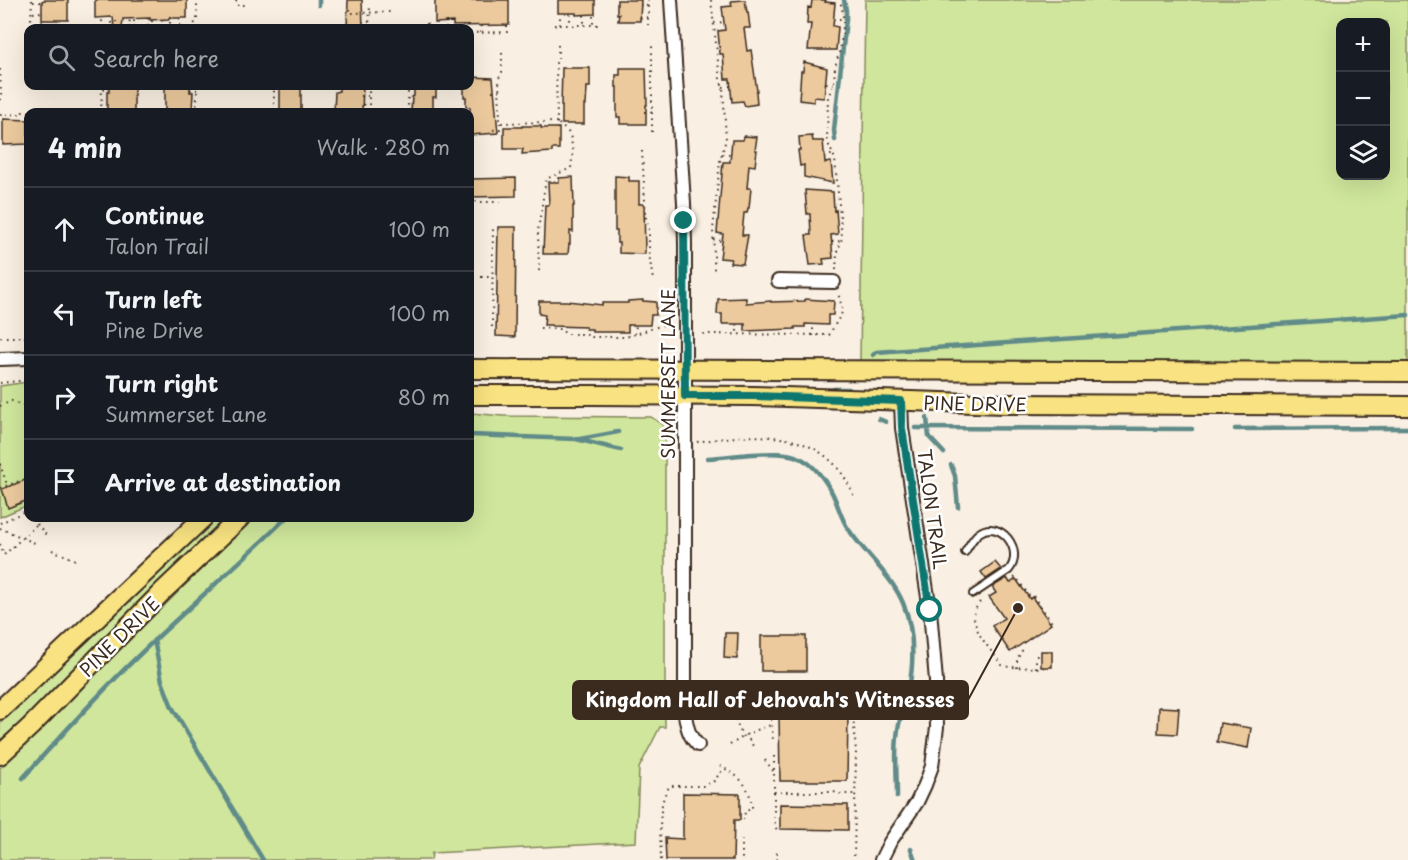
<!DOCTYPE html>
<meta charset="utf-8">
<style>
body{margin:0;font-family:"Playpen Sans",sans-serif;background:#242831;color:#f1f3f6}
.controls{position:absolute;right:18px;top:18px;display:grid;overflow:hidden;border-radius:12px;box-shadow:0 6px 24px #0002}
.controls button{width:54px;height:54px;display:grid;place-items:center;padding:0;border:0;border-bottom:2px solid #363941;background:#171b24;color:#f1f3f6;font:30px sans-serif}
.stop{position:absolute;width:18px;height:18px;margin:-14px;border:4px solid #0f766e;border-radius:50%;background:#fff}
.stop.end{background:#0f766e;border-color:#fff;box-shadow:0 2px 6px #0008}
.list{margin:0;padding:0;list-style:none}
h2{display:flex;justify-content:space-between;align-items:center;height:78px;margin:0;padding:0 24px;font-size:26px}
h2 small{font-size:20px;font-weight:400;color:#9ea1a6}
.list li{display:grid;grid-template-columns:39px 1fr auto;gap:18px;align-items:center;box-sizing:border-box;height:84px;padding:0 24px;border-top:2px solid #363941}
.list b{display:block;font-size:22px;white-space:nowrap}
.list p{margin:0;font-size:20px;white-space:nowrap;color:#9ea1a6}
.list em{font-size:20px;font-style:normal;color:#9ea1a6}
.icon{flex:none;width:33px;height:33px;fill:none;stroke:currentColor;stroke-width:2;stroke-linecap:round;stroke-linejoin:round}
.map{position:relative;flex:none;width:1408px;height:860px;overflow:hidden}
.search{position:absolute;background:#171b24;box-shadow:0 6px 24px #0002;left:24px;top:24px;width:450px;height:66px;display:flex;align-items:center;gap:15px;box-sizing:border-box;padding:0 21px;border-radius:12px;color:#9ea1a6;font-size:22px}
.panel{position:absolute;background:#171b24;box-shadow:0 6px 24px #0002;left:24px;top:108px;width:450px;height:414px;border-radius:12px}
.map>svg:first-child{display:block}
.green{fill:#cfe69c;stroke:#85885d;stroke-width:1.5;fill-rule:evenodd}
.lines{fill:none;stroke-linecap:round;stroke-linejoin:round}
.stream{stroke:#618b89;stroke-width:4.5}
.building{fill:#ecca9e;stroke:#3b2a1e;stroke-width:1.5}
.lane-casing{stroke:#3b2a1e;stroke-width:10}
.street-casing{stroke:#3b2a1e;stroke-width:16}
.primary-casing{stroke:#3b2a1e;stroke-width:22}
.path{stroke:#3b2a1e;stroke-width:2;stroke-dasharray:1.5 4.5;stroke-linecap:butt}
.lane{stroke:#fff;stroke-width:6}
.street{stroke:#fff;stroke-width:12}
.primary{stroke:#f8e281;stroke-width:18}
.route{stroke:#0f766e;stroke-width:8}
.labels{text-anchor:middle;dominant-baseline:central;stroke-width:5;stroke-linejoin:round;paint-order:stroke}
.street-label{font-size:18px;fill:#3b2a1e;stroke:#fff}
.leader{fill:none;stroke:#3b2a1e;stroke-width:2}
.callout-dot{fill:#3b2a1e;stroke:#fff;stroke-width:2}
.callout{fill:#3b2a1e;stroke:#3b2a1e;stroke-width:2}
.callout-label{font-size:20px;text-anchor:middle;font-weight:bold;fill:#fff}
</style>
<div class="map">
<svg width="1408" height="860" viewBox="0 0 1408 860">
<rect width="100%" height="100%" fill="#f9efe2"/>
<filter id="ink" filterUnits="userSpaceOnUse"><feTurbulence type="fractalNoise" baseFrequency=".0167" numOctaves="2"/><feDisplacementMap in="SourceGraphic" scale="12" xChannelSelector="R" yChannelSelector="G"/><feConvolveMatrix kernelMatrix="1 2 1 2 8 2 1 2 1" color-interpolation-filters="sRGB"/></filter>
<g filter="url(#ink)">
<!-- green -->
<path class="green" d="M865 0H1408V362H860ZM1340 22H1386V176H1340Z
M28 382V505L0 517V386Z
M470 413 503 416 651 417 663 425 665 433V727H660L639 768 636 842 432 853 431 860H0V768L253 518H470Z
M216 518H225L24 721 0 740V723L6 716Z"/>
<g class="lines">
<!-- stream -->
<path class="stream" d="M319 0V5
M835 140 834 130 846 19V10L844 0
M873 355 876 352 1408 315
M834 389H849
M927 418 929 437 944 453
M879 419 886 422
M915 428 1192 429
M1235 429 1408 428
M470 435 576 439 621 450
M580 439 618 432
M708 458C723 457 738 455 753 454 792 451 809 454 830 489 838 502 840 518 849 530 866 555 891 575 903 603 914 629 914 661 909 689 907 701 902 712 899 724 894 748 897 773 897 797
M951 465 955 476 958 507
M154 640 162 681 172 707 263 860
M23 778C60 737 96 696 136 658 185 610 237 566 286 518
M911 849 915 860"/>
</g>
<!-- building -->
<path class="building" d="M44 0H68V20H42V1Z
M95 0H187V18H169V19L150 20V18L123 19 122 28H114L113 17 95 18Z
M348 0H362L363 28H347Z
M435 0H509V25L453 26V22L435 23Z
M558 0H595V14L576 15V13H558Z
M617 0H641L640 21H618L619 14H617Z
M744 0H745L747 12H748L750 28H744L747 51 751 50 757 91 756 92 757 104 745 106 743 101 732 102 730 79H725L723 54H720L718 31 725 30 722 7 732 6 731 1Z
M812 0H826L825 2 835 3 833 26 838 27 836 50H808L811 24H807L808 7 811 8Z
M804 62 827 68 824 98 814 97V102L799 100 801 71H803Z
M562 68H590V87H587L586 105H584V124H562V106H561Z
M620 68H646L647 105H646V124H620V117H617V87H616V75H620Z
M470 77 493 78 498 133 470 135V107H466V97H464V86H470Z
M109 86H134V112H108L107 111V92H109Z
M165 86H190V92H193L192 111H189V112H165Z
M280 86H301V112H280Z
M339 86H363L362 112H334L335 92 339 91Z
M414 86H436V97H433V112H411L412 97 414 96Z
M3 119 28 120V144L3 145Z
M522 126H541V128H559V149H552V152L522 154 523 149H504V127H522Z
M744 136 757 137 755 150H757L755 166 749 165 747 188H751L749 208H748L747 213H744L742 235H748L743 264 730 263 731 259 720 258 723 234 717 233 723 162H730L732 140H743Z
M812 136 813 141H823L825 163 831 162 833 183 804 177V165L800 166 798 150H800L799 137Z
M615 176 629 177V181H639V204H644L645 254 619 253V243H617V231H615Z
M573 177 574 206H573V232L570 231V244H569L568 254H543L545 205H549L548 182H559V178Z
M516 178V196L470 197V179Z
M805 190 833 192 834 211 836 210 838 234 831 235 833 258 823 259 824 264 810 265 806 235H811L810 214H807Z
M498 227H516L515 337 496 336Z
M746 298V303L771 301V302L805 301V299L834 301 833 315H828V325L805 324V327H795V329L745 331V324H722V314H717L718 299Z
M643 300V301L656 302V315H651L650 325H628V332H592V329H586V327L552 326 551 325H544L545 315 539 314V301H567L602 305V303H628V301Z
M28 479V500L8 508 2 489Z
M995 562 1001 569 986 579 981 572Z
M1007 578 1010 583 1016 579 1030 599 1032 597 1051 624 1010 652 992 626 1004 618 989 597 996 593 992 587Z
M725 633H738L737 659 724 658Z
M761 636H806V671H761Z
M1041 651H1052V667H1041Z
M1159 707 1179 708 1177 734 1158 733Z
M779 713H848L847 781H780Z
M1220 723 1251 728 1248 748 1217 742Z
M683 793 740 794V820H734L733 860H666L665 838 683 839Z
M780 804 848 805V830L780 829Z"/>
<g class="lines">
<!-- lane casing -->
<g class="lane-casing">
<path id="lane" d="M965 552C969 546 973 537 979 533 1000 518 1025 550 1009 570L973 594"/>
</g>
<!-- street casing -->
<g class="street-casing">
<path id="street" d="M671 0 684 203 685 244V715C687 727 689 737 698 745
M778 281 834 282
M0 359 28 358
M881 860 890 842 917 802 925 785 932 766 937 727 936 681 930 610 902 428 901 401"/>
</g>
<!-- primary casing -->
<g class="primary-casing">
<path id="primary" d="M470 369 1408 372
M470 395H591L753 396 1004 404 1408 406
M0 710 203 518
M0 755 31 726 163 591 240 518"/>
</g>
<!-- path -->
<path class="path" d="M32 0 31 20 40 28
M236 0V5H245
M648 0V25
M711 0 720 79 723 87 726 139 720 161 713 230 714 254V270
M33 2H42
M640 5 648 6
M350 9V13L393 12
M33 13 42 12
M570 13V25
M584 15V24
M111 16V28
M170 16V28
M593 16V25
M148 18V28
M180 18V28
M640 18 648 17
M833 19H843
M162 20V28
M446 21V28
M362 22H369
M437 22V28
M714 23 724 22
M426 24H429V28
M234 25 274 26V28
M463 25V28
M554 25H598
M560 25V13
M274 26 273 22H281
M102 28V17
M116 28V21
M129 28 130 18
M134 28V18
M152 28V20
M190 28 197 21V0
M369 28 370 6
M470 33 507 32V25
M480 33 481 24
M502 53V72L499 78 500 123 557 122 556 62 558 60V45
M0 69 1 94 0 101
M826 83 834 84
M197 86V112
M408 86V112
M723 87 731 86
M190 90H197
M492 91H500
M361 96H368
M363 105H369V86
M274 110H280
M57 112H79
M101 112 102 90H104V86
M257 112 258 110H274V86
M644 112H652
M0 115 20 114V112H43
M557 122V129
M493 130 500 129V123
M652 132V45
M642 151 646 218 649 230V254L653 280
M722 154 731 155
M824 155H833
M475 202H505
M713 240 722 241
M832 242 841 241
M836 270 837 254 842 238 835 159 827 141 828 97 834 83 835 67 840 50 843 27V13L840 0
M539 271 538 230 546 179 571 168 573 151 570 134 557 122
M481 277H492
M737 324V335
M492 327 493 227
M540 328 560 329 566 334H585L592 337H626L672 322
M635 334 636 325
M703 334 829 335 843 311 838 293
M813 336V325
M0 337H28
M0 383 28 380
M0 406 12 401 28 407
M697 442C758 432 828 427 854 497
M0 464 7 485
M0 488 28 478
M51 518 58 525
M0 523 28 510
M37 524 46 535
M0 528 37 544
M0 544 4 555 44 518
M52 550 76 560
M1014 578 1016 577 1030 597 1033 596 1053 624
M980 602C962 622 990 648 1002 665L1009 667 1049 668
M1017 668V659L1022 651 1019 646
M1036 668V656H1039
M763 711 771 718 773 740
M746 735 757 730 771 725
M743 737C738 727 730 712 741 703L749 704 761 713C770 702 770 705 782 707H847L851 709 853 714 856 752 854 860
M730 745 746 735 753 746
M774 756V818L777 832
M765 760 774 772
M720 766C739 776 749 784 752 806V809L745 811 744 820
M774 792H834L840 794H856
M742 839V860
M661 860C661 840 656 802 670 786H704L714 781 724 768
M777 860V851"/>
<!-- lane -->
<use href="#lane" class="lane"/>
<!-- street -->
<use href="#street" class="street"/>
<!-- primary -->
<use href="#primary" class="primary"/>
</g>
</g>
<g class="lines" filter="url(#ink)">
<!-- route -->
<path class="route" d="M684 221 685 396H753L901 401 902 428 930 610"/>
</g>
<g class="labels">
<!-- street labels -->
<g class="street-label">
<text transform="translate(667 374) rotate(-90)">SUMMERSET LANE</text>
<text transform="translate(975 403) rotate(1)">PINE DRIVE</text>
<text transform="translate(933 509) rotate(82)">TALON TRAIL</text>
<text transform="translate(119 636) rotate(-45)">PINE DRIVE</text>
</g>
</g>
<!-- callouts -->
<path class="leader" d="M1018 608L968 700"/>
<circle class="callout-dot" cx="1018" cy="608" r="6"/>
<rect class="callout" x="573" y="681" width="395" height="38" rx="6"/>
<g class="callout-label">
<text x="770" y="707">Kingdom Hall of Jehovah's Witnesses</text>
</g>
</svg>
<div class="controls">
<button>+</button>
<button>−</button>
<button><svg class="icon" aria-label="layers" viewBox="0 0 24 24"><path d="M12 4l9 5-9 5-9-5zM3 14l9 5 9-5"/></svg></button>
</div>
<div class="stop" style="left:930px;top:610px"></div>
<div class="stop end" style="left:684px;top:221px"></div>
<div class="search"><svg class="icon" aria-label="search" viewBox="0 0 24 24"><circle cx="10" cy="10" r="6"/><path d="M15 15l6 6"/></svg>Search here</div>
<section class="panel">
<h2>4 min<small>Walk · 280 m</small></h2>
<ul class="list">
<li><svg class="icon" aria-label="ahead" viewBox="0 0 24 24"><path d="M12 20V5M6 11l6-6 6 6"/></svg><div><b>Continue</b><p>Talon Trail</p></div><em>100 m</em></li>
<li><svg class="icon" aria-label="left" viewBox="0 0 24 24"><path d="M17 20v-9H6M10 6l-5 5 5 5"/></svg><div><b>Turn left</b><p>Pine Drive</p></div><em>100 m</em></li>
<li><svg class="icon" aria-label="right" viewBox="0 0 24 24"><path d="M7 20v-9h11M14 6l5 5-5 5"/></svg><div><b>Turn right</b><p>Summerset Lane</p></div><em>80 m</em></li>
<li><svg class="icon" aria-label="arrive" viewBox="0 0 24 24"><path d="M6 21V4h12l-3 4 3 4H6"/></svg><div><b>Arrive at destination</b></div></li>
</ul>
</section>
</div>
